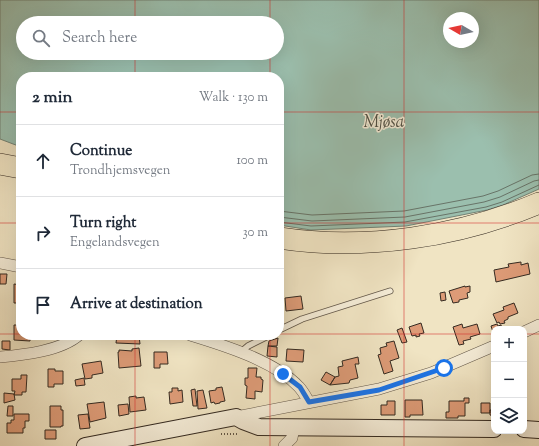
<!DOCTYPE html>
<meta charset="utf-8">
<style>
body{margin:0;font-family:"Sorts Mill Goudy",serif;background:#f6f6f7;color:#1f2937}
.controls{position:absolute;right:12px;bottom:12px;display:grid;overflow:hidden;border-radius:8px;box-shadow:0 4px 16px #0002}
.controls button{width:36px;height:36px;display:grid;place-items:center;padding:0;border:0;border-bottom:1px solid #e0e1e3;background:#fff;color:#1f2937;font:20px sans-serif}
.compass{position:absolute;left:443px;top:12px;width:36px;height:36px;border-radius:50%;background:#fff;box-shadow:0 4px 16px #0002;rotate:279deg}
.stop{position:absolute;width:12px;height:12px;margin:-9px;border:3px solid #1a73e8;border-radius:50%;background:#fff}
.stop.end{background:#1a73e8;border-color:#fff;box-shadow:0 1px 4px #0008}
.list{margin:0;padding:0;list-style:none}
h2{display:flex;justify-content:space-between;align-items:center;height:52px;margin:0;padding:0 16px;font-size:17px}
h2 small{font-size:13px;font-weight:400;color:#747a83}
.list li{display:grid;grid-template-columns:26px 1fr auto;gap:12px;align-items:center;box-sizing:border-box;height:72px;padding:0 16px;border-top:1px solid #e0e1e3}
.list b{display:block;font-size:15px;white-space:nowrap}
.list p{margin:0;font-size:13px;white-space:nowrap;color:#747a83}
.list em{font-size:13px;font-style:normal;color:#747a83}
.icon{flex:none;width:22px;height:22px;fill:none;stroke:currentColor;stroke-width:2;stroke-linecap:round;stroke-linejoin:round}
.map{position:relative;flex:none;width:539px;height:446px;overflow:hidden}
.search{position:absolute;background:#fff;box-shadow:0 4px 16px #0002;left:16px;top:16px;width:268px;height:44px;display:flex;align-items:center;gap:10px;box-sizing:border-box;padding:0 14px;border-radius:22px;color:#747a83;font-size:15px}
.panel{position:absolute;background:#fff;box-shadow:0 4px 16px #0002;left:16px;top:72px;width:268px;height:268px;border-radius:16px}
.map>svg:first-child{display:block}
.water{fill:#9bbfae;stroke:#728376;fill-rule:evenodd}
.lines{fill:none;stroke-linecap:round;stroke-linejoin:round}
.shore{stroke:#687468;stroke-width:1}
.building{fill:#dd9b77;stroke:#342a21}
.lane-casing{stroke:#63584a;stroke-width:7}
.street-casing{stroke:#63584a;stroke-width:12}
.secondary-casing{stroke:#342a21;stroke-width:18}
.highway-casing{stroke:#342a21;stroke-width:22}
.path{stroke:#342a21;stroke-width:1.5;stroke-dasharray:1 2;stroke-linecap:butt}
.lane{stroke:#f5edd8;stroke-width:5.5}
.street{stroke:#f5edd8;stroke-width:11}
.secondary{stroke:#f5edd8;stroke-width:16}
.highway{stroke:#f0e4c3;stroke-width:21}
.route{stroke:#1a73e8;stroke-width:5}
.grid{fill:none;stroke:#d62828;stroke-width:1;stroke-opacity:0.55}
.labels{text-anchor:middle;dominant-baseline:central;stroke-width:3;stroke-linejoin:round;paint-order:stroke}
.water-label{font-size:17px;font-style:italic;fill:#4e4f44;stroke:#f5edd8}
</style>
<div class="map">
<svg width="539" height="446" viewBox="0 0 539 446">
<rect width="100%" height="100%" fill="#f0e4c3"/>
<filter id="stains"><feTurbulence type="fractalNoise" baseFrequency=".005" numOctaves="4"/><feColorMatrix values="0 0 0 0 .2 0 0 0 0 .09 0 0 0 0 .02 0 0 0 .5 -.17"/></filter>
<radialGradient id="worn" r=".72"><stop offset=".6" stop-color="#630" stop-opacity="0"/><stop offset="1" stop-color="#630" stop-opacity=".3"/></radialGradient>
<!-- water -->
<path class="water" d="M0 0H539V189L503 205 487 210 406 226 311 230 279 225V77H21V147L0 139ZM449 18H473V42H449ZM23 23H277V53H23Z"/>
<g class="lines">
<!-- shore -->
<path class="shore" d="M279 211 312 215 404 211 483 196 498 191 532 175 539 174
M279 217 312 221 405 217 484 202 500 197 534 181 539 180
M279 222 311 226 405 222 486 207 502 202 539 185"/>
</g>
<!-- building -->
<path class="building" d="M521 262V265L528 263 530 274 496 282 494 270 509 267 508 264Z
M0 274H7L6 284H0Z
M14 284 21 285V297H19V303H14Z
M465 286V287L470 286V292L467 293 468 298 459 300V302L453 303 449 291Z
M445 292 446 300 441 301 440 293Z
M301 296 303 309 286 311 285 298Z
M514 303 518 313 508 317V319L504 321 505 323 500 324 499 322 497 323 493 314 504 310 503 307Z
M421 323 424 333 419 334 420 336 416 337V335L412 336 409 327Z
M20 324 21 335H30V341L14 340V325H20Z
M462 324 463 328 477 324 480 334 470 337 471 339 463 341 464 344 459 345 453 327Z
M497 324 498 326 501 325 502 329H494V335L491 326Z
M402 328 407 342 402 343 397 330Z
M117 335 139 336 140 344 116 343Z
M278 338 277 346H268L269 341Z
M2 341H10V350L2 349Z
M394 341 399 358 390 361 393 371 384 374 378 355 381 354 380 348 387 346 386 343Z
M268 346 277 347V357L267 356Z
M139 348 141 366 119 368 118 352H119V350L132 351V349Z
M287 349 304 350 303 362 286 361Z
M154 352H167L168 364H160V368H154Z
M358 357 359 364H355L358 378 350 380 349 383 330 385 335 377 339 376 338 367 343 366 342 361Z
M101 361 103 373 92 375V378L85 379 82 364Z
M248 368H257L256 377H261V379L263 380 262 392 255 391V399L246 398 247 386 245 385V378H248Z
M48 369H55V371H63V384H54V387H48Z
M326 372 335 377 330 385 321 380Z
M21 375H27L26 392H22V395H14L15 391H12V379H21Z
M84 378 85 385 76 386 75 380Z
M222 387 225 401 220 402V403L215 404 214 402 211 403 209 391 216 390V388Z
M172 388H178V391L182 390 183 402 170 404 169 392H172Z
M195 389 197 406H193L191 390Z
M203 390 207 408 198 409 197 391Z
M4 393 14 394 15 400 4 403Z
M136 396V398L144 397 146 410 130 412 129 397Z
M524 396H526V414H524Z
M464 398H469V403H465V416H458V418H446V412H449V401H464Z
M405 400H422L423 415H410V417H405Z
M387 401H395V415H381V405H387Z
M104 402 106 418 90 422 87 404Z
M481 403H490V413H481Z
M493 403 494 416 490 415V410H493Z
M128 404 129 414 119 416 118 405Z
M8 406H13V416H7Z
M50 406H61V410H63V426H61V427H50Z
M14 414H29V421H25V428H23V433H7V423H11V420H14Z
M88 414 90 428 80 429 78 415Z
M45 430H56V439H45Z"/>
<g class="lines">
<!-- lane casing -->
<g class="lane-casing">
<path id="lane" d="M279 330 302 319 390 291
M241 352 248 346 270 335"/>
</g>
<!-- street casing -->
<g class="street-casing">
<path id="street" d="M0 263 21 267
M524 332 539 325
M190 335C223 345 275 361 299 387 303 391 306 397 309 402
M0 357C23 355 61 351 79 335
M236 417 379 389 431 373 494 346
M284 446 292 438 294 427"/>
</g>
<!-- secondary casing -->
<g class="secondary-casing">
<path id="secondary" d="M524 429 539 430
M85 446 236 417 243 421 259 427 494 429"/>
</g>
<!-- highway casing -->
<g class="highway-casing">
<path id="highway" d="M0 164 21 168
M279 238C365 251 459 237 539 203"/>
</g>
<!-- path -->
<path class="path" d="M221 434H239"/>
<!-- lane -->
<use href="#lane" class="lane"/>
<!-- street -->
<use href="#street" class="street"/>
<!-- secondary -->
<use href="#secondary" class="secondary"/>
<!-- highway -->
<use href="#highway" class="highway"/>
</g>
<g class="lines">
<!-- route -->
<path class="route" d="M283 374 300 387 309 402 379 390 444 368"/>
</g>
<!-- grid -->
<path class="grid" d="M135 0V23M270 0V23M404 0V446M135 53V77M270 53V77M0 112H21M279 112H539M0 223H21M279 223H539M0 334H21M279 334H494M524 334H539M135 335V446M270 335V446"/>
<g class="labels">
<!-- water labels -->
<g class="water-label">
<text x="384" y="123">Mjøsa</text>
</g>
</g>
<rect width="100%" height="100%" filter="url(#stains)"/>
<rect width="100%" height="100%" fill="url(#worn)"/>
</svg>
<div class="controls">
<button>+</button>
<button>−</button>
<button><svg class="icon" aria-label="layers" viewBox="0 0 24 24"><path d="M12 4l9 5-9 5-9-5zM3 14l9 5 9-5"/></svg></button>
</div>
<svg class="compass" viewBox="-18 -18 36 36"><path d="M0-13l5 13h-10z" fill="#e53935"/><path d="M0 13l5-13h-10z" fill="#747a83"/></svg>
<div class="stop" style="left:444px;top:368px"></div>
<div class="stop end" style="left:283px;top:374px"></div>
<div class="search"><svg class="icon" aria-label="search" viewBox="0 0 24 24"><circle cx="10" cy="10" r="6"/><path d="M15 15l6 6"/></svg>Search here</div>
<section class="panel">
<h2>2 min<small>Walk · 130 m</small></h2>
<ul class="list">
<li><svg class="icon" aria-label="ahead" viewBox="0 0 24 24"><path d="M12 20V5M6 11l6-6 6 6"/></svg><div><b>Continue</b><p>Trondhjemsvegen</p></div><em>100 m</em></li>
<li><svg class="icon" aria-label="right" viewBox="0 0 24 24"><path d="M7 20v-9h11M14 6l5 5-5 5"/></svg><div><b>Turn right</b><p>Engelandsvegen</p></div><em>30 m</em></li>
<li><svg class="icon" aria-label="arrive" viewBox="0 0 24 24"><path d="M6 21V4h12l-3 4 3 4H6"/></svg><div><b>Arrive at destination</b></div></li>
</ul>
</section>
</div>
